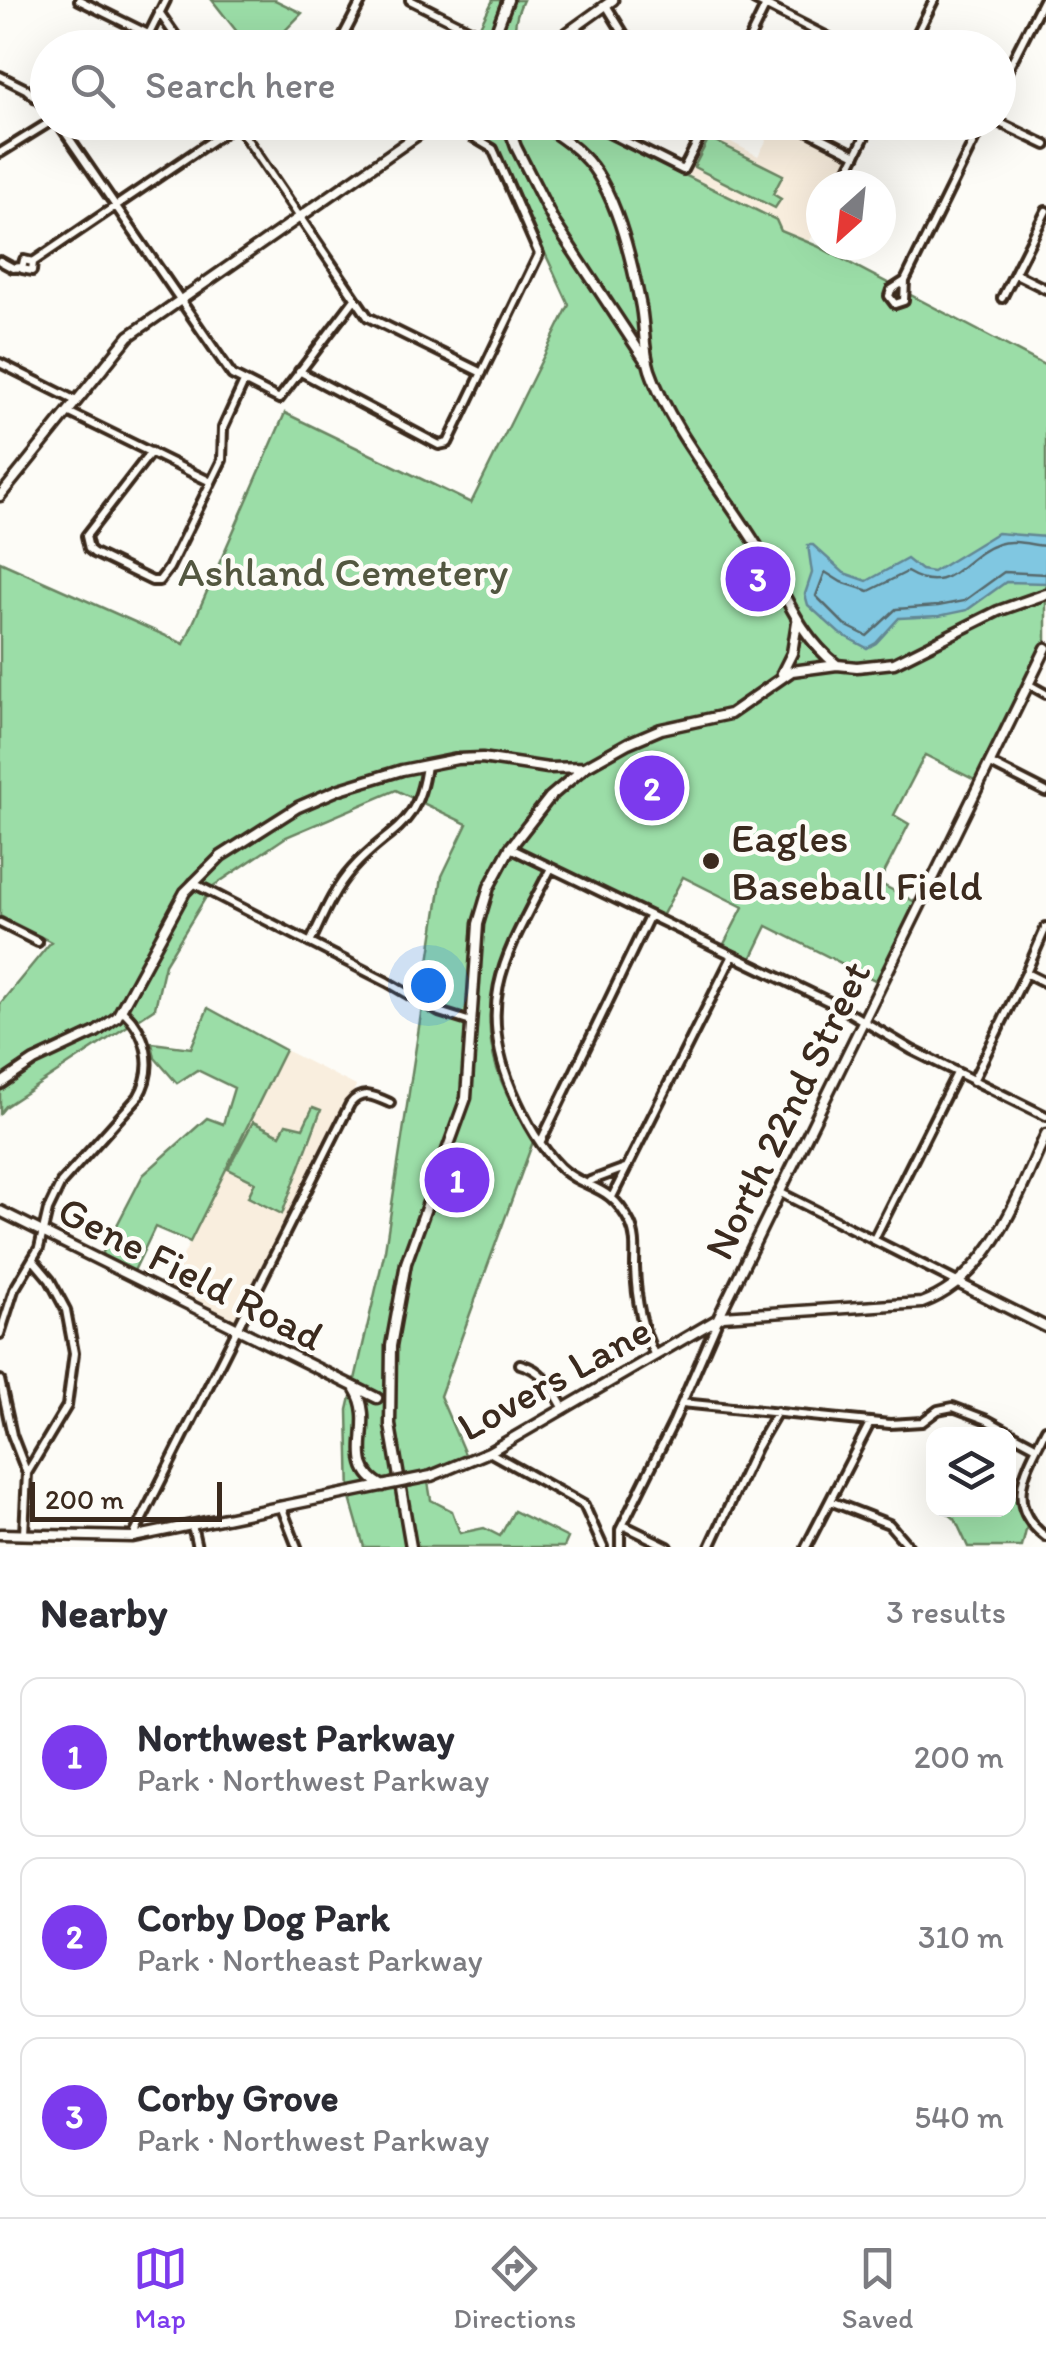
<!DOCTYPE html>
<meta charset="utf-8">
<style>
body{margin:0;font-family:Itim,sans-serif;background:#f7f7f7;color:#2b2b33}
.controls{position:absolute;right:30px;bottom:30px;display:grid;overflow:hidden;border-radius:20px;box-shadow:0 10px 40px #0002}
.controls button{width:90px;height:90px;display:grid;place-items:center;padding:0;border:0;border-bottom:2px solid #e1e1e2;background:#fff;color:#2b2b33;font:50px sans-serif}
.compass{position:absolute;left:806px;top:170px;width:90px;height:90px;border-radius:50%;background:#fff;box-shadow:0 10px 40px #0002;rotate:207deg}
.scale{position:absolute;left:30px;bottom:25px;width:192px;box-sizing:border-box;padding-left:10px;border:5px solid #3b2a1e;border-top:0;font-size:28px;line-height:35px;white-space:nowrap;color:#3b2a1e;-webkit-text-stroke:8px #fdfcf7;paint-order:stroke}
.you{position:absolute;left:428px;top:985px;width:35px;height:35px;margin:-25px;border:8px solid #fff;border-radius:50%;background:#1a73e8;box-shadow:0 0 0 15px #1a73e833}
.badge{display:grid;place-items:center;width:65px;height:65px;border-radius:50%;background:#7c3aed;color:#fff;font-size:32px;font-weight:700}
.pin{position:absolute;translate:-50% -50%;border:5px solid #fff;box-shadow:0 2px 10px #0006}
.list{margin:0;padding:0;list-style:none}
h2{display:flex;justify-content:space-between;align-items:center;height:130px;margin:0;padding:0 40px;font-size:42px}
h2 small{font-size:32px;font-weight:400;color:#7c7c81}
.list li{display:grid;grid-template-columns:65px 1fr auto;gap:30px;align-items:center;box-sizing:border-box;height:160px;margin:0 20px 20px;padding:0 20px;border:2px solid #e1e1e2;border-radius:20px}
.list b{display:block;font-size:38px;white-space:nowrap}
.list p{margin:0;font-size:32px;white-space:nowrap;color:#7c7c81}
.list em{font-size:32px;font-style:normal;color:#7c7c81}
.icon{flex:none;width:55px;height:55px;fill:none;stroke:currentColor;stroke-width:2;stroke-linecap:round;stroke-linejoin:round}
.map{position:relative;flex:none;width:1046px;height:1547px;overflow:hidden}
.search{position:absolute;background:#fff;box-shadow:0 10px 40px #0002;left:30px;right:30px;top:30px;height:110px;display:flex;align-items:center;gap:25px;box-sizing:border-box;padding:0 35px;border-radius:55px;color:#7c7c81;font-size:38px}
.sheet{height:670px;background:#fff}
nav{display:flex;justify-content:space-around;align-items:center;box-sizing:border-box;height:140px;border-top:2px solid #e1e1e2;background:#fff;font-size:28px;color:#7c7c81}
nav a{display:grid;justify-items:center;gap:5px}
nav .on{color:#7c3aed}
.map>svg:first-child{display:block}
.built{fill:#f9eede}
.green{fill:#9bdda7;stroke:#6b8462;stroke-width:2.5}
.water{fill:#80c7e1;stroke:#648893;stroke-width:2.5}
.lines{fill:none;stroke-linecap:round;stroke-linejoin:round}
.shore{stroke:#57696c;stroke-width:2.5}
.minor-casing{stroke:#3b2a1e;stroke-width:14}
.tertiary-casing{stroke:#3b2a1e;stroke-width:15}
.minor{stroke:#fdfcf7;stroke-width:6}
.tertiary{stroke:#fdfcf7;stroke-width:8}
.tertiary-bridge-casing{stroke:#3b2a1e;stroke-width:15;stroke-linecap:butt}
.tertiary-bridge{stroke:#fdfcf7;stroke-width:8}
.poi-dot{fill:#3b2a1e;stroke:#fdfcf7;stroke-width:4}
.labels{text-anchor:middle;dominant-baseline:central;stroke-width:9;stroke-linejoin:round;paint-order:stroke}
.park-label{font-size:42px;fill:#535740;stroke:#fdfcf7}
.poi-label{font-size:42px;fill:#3b2a1e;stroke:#fdfcf7;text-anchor:start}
.street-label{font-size:42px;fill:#3b2a1e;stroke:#fdfcf7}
</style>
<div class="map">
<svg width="1046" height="1547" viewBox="0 0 1046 1547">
<rect width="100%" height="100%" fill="#fdfcf7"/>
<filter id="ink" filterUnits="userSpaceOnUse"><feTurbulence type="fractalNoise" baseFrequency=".01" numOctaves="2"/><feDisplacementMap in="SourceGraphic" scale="20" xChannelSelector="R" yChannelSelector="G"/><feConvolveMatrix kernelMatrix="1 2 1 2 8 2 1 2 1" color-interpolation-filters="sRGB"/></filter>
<g filter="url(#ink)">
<!-- built -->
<path class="built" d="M776 123 849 158 837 185H821V218L808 245 780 231 776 220 685 174 708 130 758 156Z
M285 1050 356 1086 238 1321 231 1323 166 1290Z"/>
<!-- green -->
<path class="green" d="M212 0H275L302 13 269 47H249Z
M493 0H523C515 17 509 36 527 47H482L472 42Z
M457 123H579L776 220 781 231 817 246 1046 366V640L977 781 925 755 894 815 909 824 879 883 917 903 879 982 767 926 750 961 722 948 743 907 683 877 661 918 549 864C494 969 456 1030 534 1139L440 1396 467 1459 427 1476 431 1500 452 1511 460 1533 484 1528 500 1536 514 1511 568 1538 564 1547H364L350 1498 348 1410 385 1250 442 876 467 824 396 790 286 837 212 887 165 964 155 1008 6 1106 0 1113V1004L51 942 0 916V562L184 644 285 413 471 503 569 305 496 147Z
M709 138 783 175 773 194 781 199 775 208 694 167Z
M208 1008 285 1050 190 1242 155 1227 133 1273 101 1256 143 1175 207 1118 223 1124 234 1088 197 1070 177 1083 155 1058 152 1043 191 1048Z
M313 1107 321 1110 282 1214 248 1197 255 1182 228 1169 253 1122 280 1135 286 1124 303 1128Z
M1009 1495 1018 1497V1510L1027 1526 1022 1547H968L955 1519 944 1510H1008Z"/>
<!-- water -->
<path class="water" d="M997 533 1046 537V583L1006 582 967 610 939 616 899 618 876 643 867 648 839 633 808 605 805 594 812 573 808 545H813L844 573 867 581 907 559 921 570 933 572Z"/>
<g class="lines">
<!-- shore -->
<path class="shore" d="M1046 546C1031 545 1013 539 998 544 961 556 951 598 907 572L869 591 841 582 825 572 816 596 845 625 867 636 896 609 938 606 964 601 1004 572 1046 574"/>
<!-- minor casing -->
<g class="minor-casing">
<path id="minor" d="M79 0 148 34
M410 0 480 35 498 37
M755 0 849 48
M606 5 625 36 645 48
M159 12 184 48
M142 48 166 0
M337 48 362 0
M745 48 766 5
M910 48 934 0
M0 76 26 89 48 109
M998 89 1043 0
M58 122 232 375 279 399 355 299
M235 122 368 317 482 373
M587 122 683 170 708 122
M791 122 856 155
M998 122 1046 145
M980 123 994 122
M0 153 50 122
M841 185 872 122
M819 231 821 227
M0 261 13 268 21 267
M33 262 32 271 22 269 24 260 33 262 238 123
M1016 274 1046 289
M905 281 891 290 889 296 895 304 904 301 905 281 982 124
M1002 298 1046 211
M0 363 76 401
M299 371 439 445 448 443 539 254 493 149 448 122
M68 412 211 482
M151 452 86 536 89 549 94 553 152 581H159L169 568 222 460 223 428 244 382
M1028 684 1046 694
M991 764 1046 792
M510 848 840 1007 912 1050 1046 1116
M551 868C510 949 473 997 512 1090 523 1116 539 1146 560 1167 585 1191 609 1181 630 1223 637 1237 635 1252 635 1267 636 1299 641 1328 655 1356
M193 883 387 982 439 1012 471 1022
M0 923 38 942
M1046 927 1026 973 1046 983
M310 943C322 918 333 890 352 869 389 827 418 830 426 765
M973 1081 1026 973
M541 1141 649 917
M590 1181 625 1168
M779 1192 959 1283
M612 1197 732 957
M874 1239 957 1073
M0 1334 14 1290 39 1248 48 1210 61 1183 138 1097C156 1067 147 1032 122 1010
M520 1364C544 1370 552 1388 564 1409
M0 1380 12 1435 26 1471
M682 1403 890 1424 922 1422 938 1410 953 1407 987 1420 1037 1447
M1046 1429C1027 1467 1002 1505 1046 1537
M489 1452 584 1505 603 1547
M830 1501 889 1524 909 1547
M281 1506 297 1547
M192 1525 197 1547
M623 1525 668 1547
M24 1534 27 1473 67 1406 74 1353 66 1310 50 1280 34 1261
M133 1537 350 1104C362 1089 375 1096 390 1103
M620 1547V1530L674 1421 718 1320
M710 1547 756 1448 777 1412
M806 1547 870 1423"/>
</g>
<!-- tertiary casing -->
<g class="tertiary-casing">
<path id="tertiary" d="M502 48 498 26 508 0
M546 48 613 0
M507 122 516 147 554 222 645 360
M539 122C553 133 570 142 582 155 615 186 631 258 640 302 645 324 643 349 650 370 670 429 724 492 757 546 784 588 796 633 837 665
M0 496 129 336 436 122
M782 673 792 653 797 622
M0 1084 34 1061 96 1032 117 1017 185 892 221 856 298 807 340 789 402 770 457 759 482 758 548 768 585 767 628 743 661 729 730 714 792 671 837 665 857 667 894 663 998 611 1046 594
M0 1211 377 1398
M960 1284 1046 1327
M718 1318 1046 648
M355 1389C378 1425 341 1464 383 1486
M411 1480 431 1476 489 1452 723 1316 922 1303C991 1278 1018 1195 1046 1134
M0 1534 133 1537 391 1484
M411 1547 390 1425 391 1346 406 1263 466 1098 478 924 489 887 510 848 550 797 584 768"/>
</g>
<!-- minor -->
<use href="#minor" class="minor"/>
<!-- tertiary -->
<use href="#tertiary" class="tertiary"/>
<!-- tertiary-bridge casing -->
<g class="tertiary-bridge-casing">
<path id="tertiary-bridge" d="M391 1484 411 1480"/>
</g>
<!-- tertiary-bridge -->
<use href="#tertiary-bridge" class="tertiary-bridge"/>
</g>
</g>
<!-- markers -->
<circle class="poi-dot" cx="711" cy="861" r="10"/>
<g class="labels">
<!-- park labels -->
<g class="park-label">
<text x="343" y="571">Ashland Cemetery</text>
</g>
<!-- poi labels -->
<g class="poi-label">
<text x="731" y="837">Eagles<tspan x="731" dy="48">Baseball Field</tspan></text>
</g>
<!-- street labels -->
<g class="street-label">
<text transform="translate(787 1110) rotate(-64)">North 22nd Street</text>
<text transform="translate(191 1273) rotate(27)">Gene Field Road</text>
<text transform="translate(554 1378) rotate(-29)">Lovers Lane</text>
</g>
</g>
</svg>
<div class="controls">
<button><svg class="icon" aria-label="layers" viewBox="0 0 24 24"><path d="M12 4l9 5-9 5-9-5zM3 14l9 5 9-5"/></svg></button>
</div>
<svg class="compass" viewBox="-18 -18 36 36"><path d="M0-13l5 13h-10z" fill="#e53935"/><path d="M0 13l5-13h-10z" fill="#7c7c81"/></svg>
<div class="scale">200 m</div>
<div class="you"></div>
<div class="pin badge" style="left:457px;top:1180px">1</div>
<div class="pin badge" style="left:652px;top:788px">2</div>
<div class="pin badge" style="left:758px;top:579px">3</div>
<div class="search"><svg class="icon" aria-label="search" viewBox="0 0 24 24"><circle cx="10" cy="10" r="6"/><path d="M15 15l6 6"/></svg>Search here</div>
</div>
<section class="sheet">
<h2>Nearby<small>3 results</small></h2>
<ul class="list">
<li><span class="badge">1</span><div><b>Northwest Parkway</b><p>Park · Northwest Parkway</p></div><em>200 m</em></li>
<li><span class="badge">2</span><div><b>Corby Dog Park</b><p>Park · Northeast Parkway</p></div><em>310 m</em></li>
<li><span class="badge">3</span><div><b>Corby Grove</b><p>Park · Northwest Parkway</p></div><em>540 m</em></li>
</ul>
</section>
<nav>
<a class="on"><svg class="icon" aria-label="map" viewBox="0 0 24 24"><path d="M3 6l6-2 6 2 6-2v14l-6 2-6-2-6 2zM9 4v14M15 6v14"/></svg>Map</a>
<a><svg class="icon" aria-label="directions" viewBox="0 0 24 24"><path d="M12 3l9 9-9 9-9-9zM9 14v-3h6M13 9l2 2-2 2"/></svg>Directions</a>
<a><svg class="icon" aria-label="saved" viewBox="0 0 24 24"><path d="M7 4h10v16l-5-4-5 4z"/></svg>Saved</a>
</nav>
